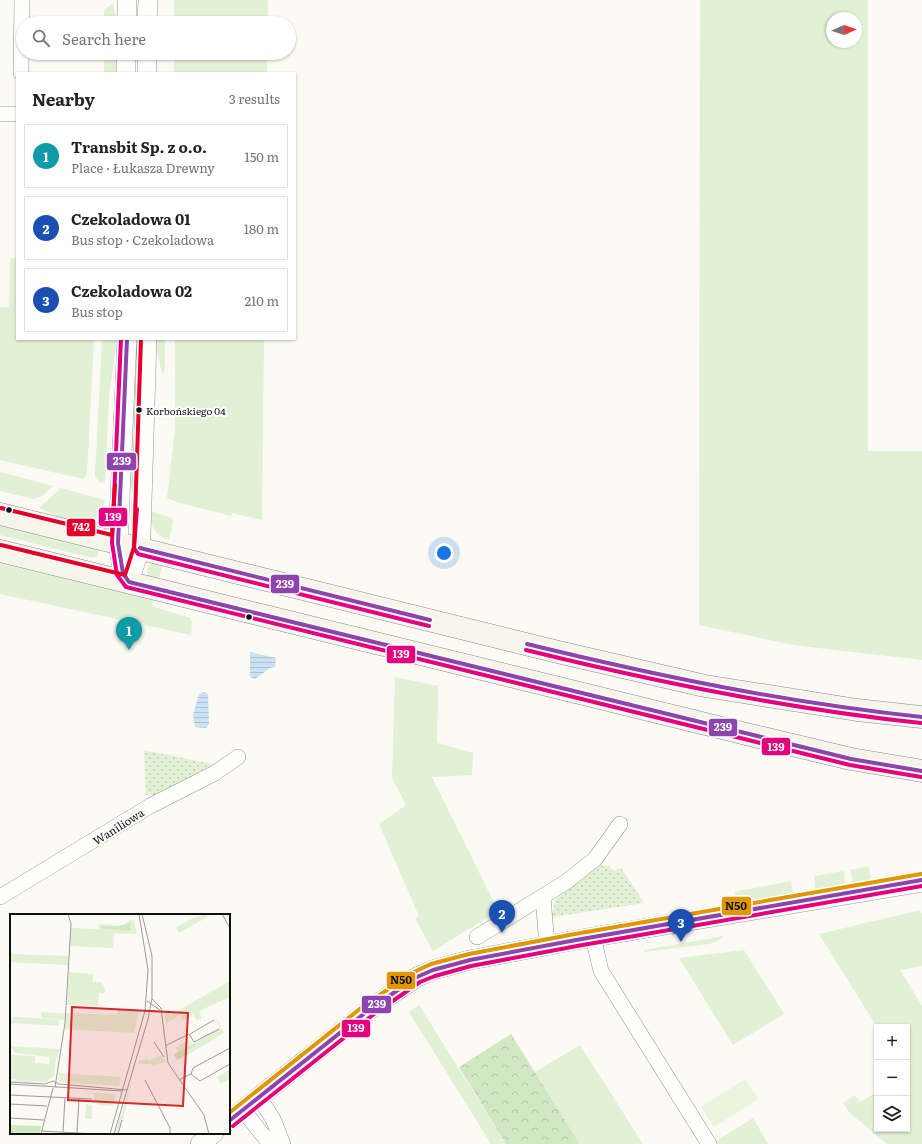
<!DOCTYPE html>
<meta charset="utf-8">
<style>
body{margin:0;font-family:Literata,serif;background:#f2f2f2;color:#222}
.controls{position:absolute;right:12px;bottom:12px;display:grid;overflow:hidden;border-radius:0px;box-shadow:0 1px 3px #0004}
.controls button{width:36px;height:36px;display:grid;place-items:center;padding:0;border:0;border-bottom:1px solid #e0e0e0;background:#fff;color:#222;font:20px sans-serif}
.compass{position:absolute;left:826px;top:12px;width:36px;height:36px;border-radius:50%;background:#fff;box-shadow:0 1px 3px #0004;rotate:87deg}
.you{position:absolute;left:444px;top:553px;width:14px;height:14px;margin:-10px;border:3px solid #fff;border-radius:50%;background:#1a73e8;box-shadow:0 0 0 6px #1a73e833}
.badge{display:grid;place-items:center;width:26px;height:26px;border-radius:50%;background:#0f766e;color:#fff;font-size:13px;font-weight:700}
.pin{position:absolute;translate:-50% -33px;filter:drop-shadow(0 1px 2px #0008)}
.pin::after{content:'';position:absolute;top:21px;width:14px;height:12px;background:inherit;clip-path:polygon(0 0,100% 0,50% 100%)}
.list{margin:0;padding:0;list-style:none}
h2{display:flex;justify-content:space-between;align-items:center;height:52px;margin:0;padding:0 16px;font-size:17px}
h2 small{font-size:13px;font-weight:400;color:#767676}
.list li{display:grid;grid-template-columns:26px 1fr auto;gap:12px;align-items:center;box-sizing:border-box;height:64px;margin:0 8px 8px;padding:0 8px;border:1px solid #e0e0e0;border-radius:0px}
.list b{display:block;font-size:15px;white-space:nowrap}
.list p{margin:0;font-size:13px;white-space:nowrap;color:#767676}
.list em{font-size:13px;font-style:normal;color:#767676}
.icon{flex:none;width:22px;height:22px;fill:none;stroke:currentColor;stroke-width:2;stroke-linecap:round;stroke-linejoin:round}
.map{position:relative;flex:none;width:922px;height:1144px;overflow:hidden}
.search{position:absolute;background:#fff;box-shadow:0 1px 3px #0004;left:16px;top:16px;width:280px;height:44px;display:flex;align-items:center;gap:10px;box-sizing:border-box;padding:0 14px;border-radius:22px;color:#767676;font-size:15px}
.panel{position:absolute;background:#fff;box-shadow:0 1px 3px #0004;left:16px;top:72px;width:280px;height:268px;border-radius:0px}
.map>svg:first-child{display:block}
.grass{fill:#e2f0d5;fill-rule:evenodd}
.forest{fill:url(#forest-crowns)}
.park{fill:url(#park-dots)}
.pitch{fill:#ecf4df}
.water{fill:url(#water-rules)}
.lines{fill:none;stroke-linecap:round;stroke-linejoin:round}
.minor-casing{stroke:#959592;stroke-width:16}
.tertiary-casing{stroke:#959592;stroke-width:20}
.secondary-casing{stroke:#8c8b89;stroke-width:23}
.minor{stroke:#fefefd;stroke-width:15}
.tertiary{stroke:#fefefd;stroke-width:19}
.secondary{stroke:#f5f5eb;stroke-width:22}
.bus-1-casing{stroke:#fff;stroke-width:7}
.bus-2-casing{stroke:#fff;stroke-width:7}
.bus-3-casing{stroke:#fff;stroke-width:7}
.bus-4-casing{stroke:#fff;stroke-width:7}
.bus-1{stroke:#8e44ad;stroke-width:4}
.bus-2{stroke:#e5007d;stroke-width:4}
.bus-3{stroke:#e09702;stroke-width:4}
.bus-4{stroke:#e4002b;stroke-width:4}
.bus-dot{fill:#0f0f0f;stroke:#fff;stroke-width:1.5}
.labels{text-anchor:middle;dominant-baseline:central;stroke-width:4;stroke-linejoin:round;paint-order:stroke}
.bus-label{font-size:10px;fill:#0f0f0f;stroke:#fff;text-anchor:start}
.street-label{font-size:11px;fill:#0f0f0f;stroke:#fff}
.inset-road{fill:none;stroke:#9d9c98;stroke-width:1}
.view{fill:#d62828;fill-opacity:0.15;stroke:#d62828;stroke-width:2}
.inset-edge{fill:none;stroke:#0f0f0f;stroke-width:2}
.line-badge{stroke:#fff;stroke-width:1.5}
.badge-label{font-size:11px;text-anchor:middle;font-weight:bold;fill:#fff}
.pale-badge-label{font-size:11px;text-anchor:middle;font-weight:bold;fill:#111}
</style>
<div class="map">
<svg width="922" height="1144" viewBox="0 0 922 1144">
<defs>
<pattern id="forest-crowns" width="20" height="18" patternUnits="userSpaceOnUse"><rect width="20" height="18" fill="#d2e7c3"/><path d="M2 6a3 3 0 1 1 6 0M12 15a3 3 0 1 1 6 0" fill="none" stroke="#b3c5a6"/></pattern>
<pattern id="park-dots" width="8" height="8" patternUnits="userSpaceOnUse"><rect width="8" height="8" fill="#e2f0d5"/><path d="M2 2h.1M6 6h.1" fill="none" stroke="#c1cdb6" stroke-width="1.8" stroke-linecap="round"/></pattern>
<pattern id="water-rules" width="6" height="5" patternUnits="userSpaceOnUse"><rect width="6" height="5" fill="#cbe2f4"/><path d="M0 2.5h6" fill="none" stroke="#adc1d0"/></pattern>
</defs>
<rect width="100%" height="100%" fill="#fbfaf4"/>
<!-- grass -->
<path class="grass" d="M174 0H268V23H174Z
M700 0H868V451H922V660L793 645 699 625ZM832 18H856V42H832Z
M113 3 117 23H104V10Z
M104 53H119V73H104Z
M174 53H267V73H174Z
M10 258H17V339H94L87 474 83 479 0 460V307H9Z
M102 339H117L109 397 105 483 99 482 95 476Z
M135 339H139L135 490 129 489Z
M155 339H165V371L162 374Z
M175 339H264L262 520 232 513 231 516 176 502 167 498 175 428Z
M0 472 53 486 42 496 33 499 0 491Z
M61 488 105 500 99 516C80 531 58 516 39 508Z
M150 511 172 518 173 522 169 540C154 535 150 525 150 511Z
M0 524 98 549V556L92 558 0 535Z
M0 563 153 600 152 606 190 618 192 622 191 635 0 594Z
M152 563H163L158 582 149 578C146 572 146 567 152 563Z
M395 677 438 686 437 743 473 753 472 775 432 777 498 911 433 951 415 918 419 916 379 824 406 805 392 778Z
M869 866 871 881 854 885 850 870Z
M844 871 845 886 817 891 815 890 814 876Z
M791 881 793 893 791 896 737 905 734 892Z
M920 910 922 914V966L900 970 922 1006V1144H887L850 1113 843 1103 855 1095 860 1102 877 1092V1129H907V1027H877L819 934Z
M724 936 718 941 709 944 644 952V950Z
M744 950 784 1014 733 1045 679 958Z
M419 1005 506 1144H491L409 1012Z
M580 1045 643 1144H580L535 1072Z
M753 1118 768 1144H716L715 1142Z"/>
<!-- forest -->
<path class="forest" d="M511 1034 580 1144H506L459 1067Z"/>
<!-- park -->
<path class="park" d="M144 750 213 764 153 798 151 794 146 795Z
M597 865 609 866 614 871 621 868 644 903 552 917 555 901 562 892Z"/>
<!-- pitch -->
<path class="pitch" d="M745 1079 758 1099 714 1127 701 1107Z"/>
<!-- water -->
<path class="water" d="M250 652 276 658 275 667 270 668 255 679 252 678 250 676Z
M204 692 208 694 209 724 206 728 195 727 193 715 199 694Z"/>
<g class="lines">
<!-- minor casing -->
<g class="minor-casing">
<path id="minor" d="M21 73 22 0
M0 114H17
M0 897 150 806 215 773 238 757
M543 897 547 946
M477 937 566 882 595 859 620 824
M593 937 601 971 709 1144
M259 1097 273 1119 283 1144
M243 1110 270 1144"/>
</g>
<!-- tertiary casing -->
<g class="tertiary-casing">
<path id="tertiary" d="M127 23V0
M147 23 148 0
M126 53V73
M147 53V73
M127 339 118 543 123 573 129 582
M129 582 140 548 141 533 147 339
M229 1121 370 1009 417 977 433 970 470 960 576 940 922 882
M200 1144 214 1133"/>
</g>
<!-- secondary casing -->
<g class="secondary-casing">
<path id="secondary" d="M0 514 558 652 705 686 857 710 922 717
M0 551 763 738 851 759 922 771"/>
</g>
<!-- minor -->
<use href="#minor" class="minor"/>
<!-- tertiary -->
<use href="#tertiary" class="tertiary"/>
<!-- secondary -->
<use href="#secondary" class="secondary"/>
<!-- bus-1 casing -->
<g class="bus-1-casing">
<path id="bus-1" d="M127 339 118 543 123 573 129 582
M140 548 430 620
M129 582 851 759 922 771
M527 644C658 676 788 703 922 717
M229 1121 370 1009 417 977 433 970 470 960 576 940 922 880"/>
</g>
<!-- bus-2 casing -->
<g class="bus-2-casing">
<path id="bus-2" d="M121 339 112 543 117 575 126 587 850 765 921 777
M137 509 134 548 138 554 429 626
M526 650C656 682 787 709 921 723
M233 1126 374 1014 420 982 435 976 471 966 577 946 922 886"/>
</g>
<!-- bus-3 casing -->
<g class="bus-3-casing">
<path id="bus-3" d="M229 1113 366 1004 414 972 431 964 469 954 575 934 921 874"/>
</g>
<!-- bus-4 casing -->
<g class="bus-4-casing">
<path id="bus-4" d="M1 508 112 535 115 485
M1 545 125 575 134 547 141 339"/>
</g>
<!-- bus-1 -->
<use href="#bus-1" class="bus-1"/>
<!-- bus-2 -->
<use href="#bus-2" class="bus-2"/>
<!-- bus-3 -->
<use href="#bus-3" class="bus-3"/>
<!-- bus-4 -->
<use href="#bus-4" class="bus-4"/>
</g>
<!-- markers -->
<g class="bus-dot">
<circle cx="139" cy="410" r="3.5"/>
<circle cx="9" cy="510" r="3.5"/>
<circle cx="249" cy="617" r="3.5"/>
</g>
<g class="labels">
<!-- bus labels -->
<g class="bus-label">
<text x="146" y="410">Korbońskiego 04</text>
</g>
<!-- street labels -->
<g class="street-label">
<text transform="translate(118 826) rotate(-32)">Waniliowa</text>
</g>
</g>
<!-- overview -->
<g transform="translate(10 914)">
<rect width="220" height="220" fill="#fbfaf4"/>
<path d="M191 0 199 2 169 19 166 13ZM123 5 127 20 104 19 103 34 60 32 61 14 89 15V10L111 11 93 12 120 17 121 10H114ZM2 37 4 40 58 42V51L0 48ZM59 58 83 60V68H91L95 75V79H89L88 92 57 91ZM220 67V83L189 97 192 104 187 106 183 100 173 107 170 101 156 109 154 98 159 95 160 101ZM108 95 129 96 124 119 55 115 56 99 107 101ZM31 98 55 100 54 106 31 104ZM203 98 214 119 162 150 177 140 178 136 185 132 187 128 210 114ZM3 103H10L49 106V112L0 109ZM179 126 182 130 168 138 166 133ZM0 132 50 135 47 144 6 139ZM0 141 25 142V149L39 150 40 143 46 144 44 162 36 168 0 167 11 166 0 165ZM152 141 156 148 152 149 142 152 141 150H128L129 146H135L136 143 138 147ZM220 156V165L211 170 207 163ZM48 159 111 163 109 172 50 168ZM121 170 113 205 107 220H105ZM73 178 91 179 106 180 103 192 88 191V187H84V180ZM76 190 82 191V205H75Z" fill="#e2f0d5"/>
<path d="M121 9 120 17 91 14 93 12H108ZM187 128 185 132 178 136 177 140 167 146 164 140ZM0 211 31 212V213L30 220 0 219Z" fill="#d2e7c3"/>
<path class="inset-road" d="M212 0 220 14M142 85 151 94 158 149 194 201 199 220M137 87 150 96M180 120 204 106M144 128 154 143M155 132 179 120 184 128 209 115M220 134 183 154 181 160 190 167 220 150M135 166 160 214V220M169 166 181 160M0 168 35 170 43 167 49 170 117 176M0 170 112 177M45 173 55 109 61 10 58 0M0 181 82 185M0 190 37 192M0 204 34 206M31 217 86 220M53 218 55 184M67 219 69 185M31 220 43 174M100 220 135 97 138 56 129 0M104 220 138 105 142 84V42L132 0M108 220 112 206"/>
<path class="view" d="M62 93 178 99 173 192 58 186Z"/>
<rect width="220" height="220" class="inset-edge"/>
</g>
<g class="line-badge">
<rect x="106" y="452" width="31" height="19" rx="4" fill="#8e44ad"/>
<rect x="98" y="507" width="30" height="20" rx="4" fill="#e5007d"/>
<rect x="66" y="518" width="30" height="19" rx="4" fill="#e4002b"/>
<rect x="270" y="574" width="30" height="20" rx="4" fill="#8e44ad"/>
<rect x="386" y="645" width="30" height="19" rx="4" fill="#e5007d"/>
<rect x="708" y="718" width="30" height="19" rx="4" fill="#8e44ad"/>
<rect x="761" y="737" width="30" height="19" rx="4" fill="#e5007d"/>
<rect x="721" y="896" width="31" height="20" rx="4" fill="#e09702"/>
<rect x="386" y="971" width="30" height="19" rx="4" fill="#e09702"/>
<rect x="361" y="995" width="31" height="19" rx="4" fill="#8e44ad"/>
<rect x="341" y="1019" width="30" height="19" rx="4" fill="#e5007d"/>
</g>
<g class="badge-label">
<text x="122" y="465">239</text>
<text x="113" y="521">139</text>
<text x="81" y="531">742</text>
<text x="285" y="588">239</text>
<text x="401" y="658">139</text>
<text x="723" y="731">239</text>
<text x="776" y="751">139</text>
<text x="377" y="1008">239</text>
<text x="356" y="1032">139</text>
</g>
<g class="pale-badge-label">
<text x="736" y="910">N50</text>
<text x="401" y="984">N50</text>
</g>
</svg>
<div class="controls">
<button>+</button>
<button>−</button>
<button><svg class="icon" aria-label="layers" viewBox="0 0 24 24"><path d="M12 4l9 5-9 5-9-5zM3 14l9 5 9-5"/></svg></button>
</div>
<svg class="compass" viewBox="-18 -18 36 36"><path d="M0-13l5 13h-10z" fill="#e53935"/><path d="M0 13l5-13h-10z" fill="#767676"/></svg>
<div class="you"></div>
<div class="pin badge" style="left:129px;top:650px;background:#0f9aa8">1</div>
<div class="pin badge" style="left:502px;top:933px;background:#1a4fb4">2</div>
<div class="pin badge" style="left:681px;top:942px;background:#1a4fb4">3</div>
<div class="search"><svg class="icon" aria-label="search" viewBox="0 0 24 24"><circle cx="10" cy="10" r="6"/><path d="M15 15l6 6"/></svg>Search here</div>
<section class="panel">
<h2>Nearby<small>3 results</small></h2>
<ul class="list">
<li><span class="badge" style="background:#0f9aa8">1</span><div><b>Transbit Sp. z o.o.</b><p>Place · Łukasza Drewny</p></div><em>150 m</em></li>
<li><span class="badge" style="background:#1a4fb4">2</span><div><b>Czekoladowa 01</b><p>Bus stop · Czekoladowa</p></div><em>180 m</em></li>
<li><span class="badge" style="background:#1a4fb4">3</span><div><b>Czekoladowa 02</b><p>Bus stop</p></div><em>210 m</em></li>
</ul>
</section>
</div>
